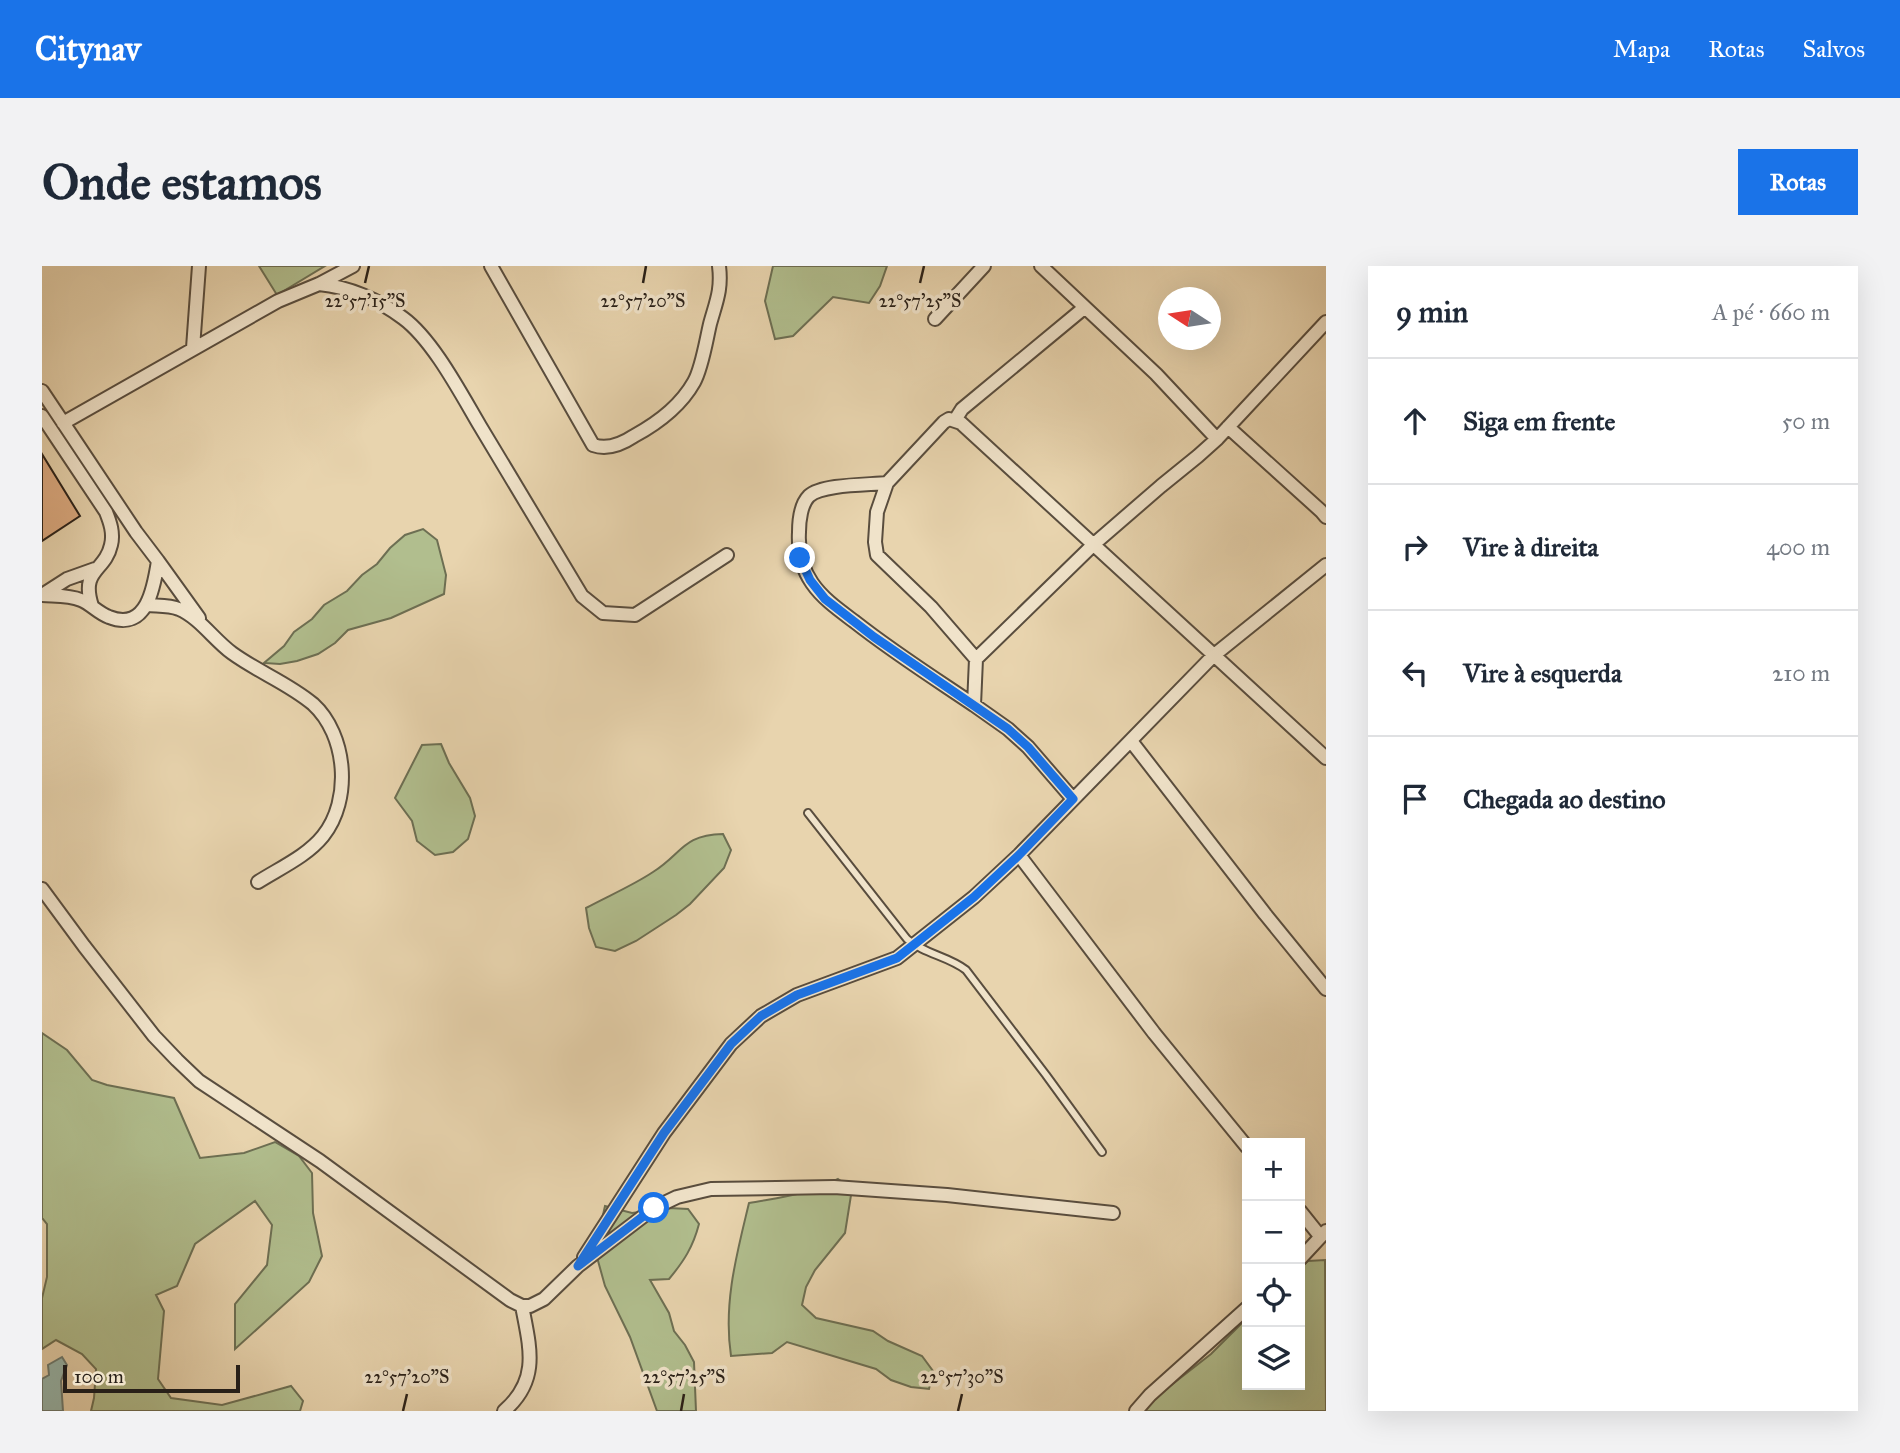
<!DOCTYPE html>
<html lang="pt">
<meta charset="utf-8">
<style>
body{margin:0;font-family:"IM FELL Great Primer",serif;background:#f2f2f3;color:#1f2937}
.controls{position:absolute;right:21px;bottom:21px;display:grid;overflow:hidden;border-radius:0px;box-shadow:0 7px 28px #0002}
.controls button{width:63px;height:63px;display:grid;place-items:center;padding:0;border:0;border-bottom:2px solid #e0e1e3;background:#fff;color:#1f2937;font:35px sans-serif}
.compass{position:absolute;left:1116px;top:21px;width:63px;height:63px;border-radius:50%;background:#fff;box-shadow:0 7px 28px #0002;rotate:282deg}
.scale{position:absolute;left:21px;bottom:18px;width:177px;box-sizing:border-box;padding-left:7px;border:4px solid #292018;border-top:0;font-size:19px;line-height:24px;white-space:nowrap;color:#292018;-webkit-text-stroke:5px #f0e3ca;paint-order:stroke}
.stop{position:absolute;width:21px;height:21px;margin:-16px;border:5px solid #1a73e8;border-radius:50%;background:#fff}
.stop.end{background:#1a73e8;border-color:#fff;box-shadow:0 2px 7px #0008}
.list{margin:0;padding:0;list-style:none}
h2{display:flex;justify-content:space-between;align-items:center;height:91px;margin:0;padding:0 28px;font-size:30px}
h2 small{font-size:23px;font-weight:400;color:#747a83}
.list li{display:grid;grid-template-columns:46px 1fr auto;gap:21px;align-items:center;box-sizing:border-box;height:126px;padding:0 28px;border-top:2px solid #e0e1e3}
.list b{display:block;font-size:26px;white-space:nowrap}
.list em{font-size:23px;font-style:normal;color:#747a83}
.icon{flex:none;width:38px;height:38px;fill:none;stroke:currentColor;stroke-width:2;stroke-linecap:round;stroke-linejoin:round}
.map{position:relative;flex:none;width:1284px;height:1145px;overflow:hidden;border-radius:0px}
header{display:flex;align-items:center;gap:42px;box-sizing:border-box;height:98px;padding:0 35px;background:#1a73e8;color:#fff}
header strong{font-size:33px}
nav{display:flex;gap:38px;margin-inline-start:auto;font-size:24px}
.intro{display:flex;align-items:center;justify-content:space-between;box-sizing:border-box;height:168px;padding:0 42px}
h1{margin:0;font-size:49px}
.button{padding:18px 32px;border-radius:0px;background:#1a73e8;color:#fff;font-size:24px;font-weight:700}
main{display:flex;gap:42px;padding:0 42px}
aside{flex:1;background:#fff;border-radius:0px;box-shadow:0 7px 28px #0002}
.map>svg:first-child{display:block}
.green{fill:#b1be8e;stroke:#6d6f53;stroke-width:2}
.water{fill:#97b8ae;stroke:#6b7b72;stroke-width:2}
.building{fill:#dcaa80;stroke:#292018;stroke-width:2}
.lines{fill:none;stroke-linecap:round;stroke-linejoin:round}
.lane-casing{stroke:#594d3e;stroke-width:10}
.street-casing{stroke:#594d3e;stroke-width:16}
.lane{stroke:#f0e3ca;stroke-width:6}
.street{stroke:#f0e3ca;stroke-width:12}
.route{stroke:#1a73e8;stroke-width:9}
.ticks{fill:none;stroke:#292018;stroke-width:2.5}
.ticks-label{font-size:18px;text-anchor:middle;fill:#292018;stroke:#f0e3ca;stroke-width:7;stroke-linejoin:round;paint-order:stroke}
</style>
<header>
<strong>Citynav</strong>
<nav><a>Mapa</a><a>Rotas</a><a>Salvos</a></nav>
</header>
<div class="intro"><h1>Onde estamos</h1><a class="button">Rotas</a></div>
<main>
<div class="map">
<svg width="1284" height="1145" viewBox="0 0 1284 1145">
<rect width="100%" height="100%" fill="#e8d4ae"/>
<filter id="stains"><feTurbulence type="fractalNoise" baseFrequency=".00286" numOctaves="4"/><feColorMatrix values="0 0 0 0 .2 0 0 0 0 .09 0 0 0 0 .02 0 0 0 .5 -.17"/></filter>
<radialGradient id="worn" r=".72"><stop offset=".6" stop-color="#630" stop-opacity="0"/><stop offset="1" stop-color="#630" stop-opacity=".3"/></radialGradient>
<!-- green -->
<path class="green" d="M217 0H283L235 29Z
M731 0H845L838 20 827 37 791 31 751 70 733 73 723 35Z
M381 263 395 274 404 309 402 328 349 352 306 364 293 377 276 388 255 395 238 398 222 397 242 380 252 366 270 353 282 339 305 325 320 309 335 298 348 282 363 269Z
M399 478 407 497 428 532 433 550 426 573 411 586 393 589 375 575 370 555 353 532 380 479Z
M681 568 689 584 682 602 648 638 634 649 594 675 573 685 554 681 547 662 544 642C566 630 590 620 611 606 641 587 640 569 681 568Z
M0 767 25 784 50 814 65 819 132 832 158 892 202 887 233 876 257 890 270 907 271 947 280 990 267 1016 193 1083V1038L225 999 230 959 213 935 153 978 135 1020 114 1029 122 1045 116 1113 129 1132 180 1139 249 1120 261 1135 258 1145H49L52 1132 54 1103 40 1088 14 1074 0 1083V1032L5 1011V958L0 952Z
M796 913 810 923 803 967 773 1004 764 1021 760 1039 774 1052 831 1065 846 1075 880 1090 891 1105 887 1123 869 1121 849 1114 834 1103 745 1076 730 1087 689 1090C681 1037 695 987 707 937 740 931 765 929 796 913Z
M563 940 590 947 627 942 646 943 657 958C651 981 642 995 627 1013L608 1014 627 1047 632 1065 643 1079 652 1096 654 1145H615L588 1071 563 1020 553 984Z
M1283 994 1284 1145H1096L1169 1088 1205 1052V1119H1258V1002L1266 995Z"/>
<!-- water -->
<path class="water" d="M20 1091 25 1099 19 1115 21 1145H0V1113L7 1109 6 1099Z"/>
<!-- building -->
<path class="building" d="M0 188 38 250 0 275Z"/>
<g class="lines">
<!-- lane casing -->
<g class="lane-casing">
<path id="lane" d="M766 547 865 673C882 688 906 690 924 704L1004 809 1060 886"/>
</g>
<!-- street casing -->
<g class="street-casing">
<path id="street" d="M449 0 551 179C565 184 580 178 592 170 616 157 638 141 652 116 660 102 664 75 668 58 674 36 680 24 677 0
M999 0 1114 108 1175 173
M277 18C307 21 337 34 361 52 391 74 419 128 438 160 472 217 506 274 540 330L561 347 593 349 685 289
M893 53 942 0
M151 82 157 0
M0 125 94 266 116 295C112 321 105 366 67 351 56 347 49 338 39 334 27 329 13 330 0 329
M0 150 64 246C68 256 72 267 69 279 63 306 38 303 50 340
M913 154 920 143 1042 42
M21 157 236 35 277 18 311 0
M1186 161 1279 245 1284 251
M845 217C827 219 780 218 767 230 759 238 757 255 757 266 756 284 759 301 770 317 781 333 797 344 813 356 851 386 892 412 932 439
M116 295 157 352
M0 329 25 313 53 303
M105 339C116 340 127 339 137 343 158 352 172 374 190 387 216 406 246 417 271 438 305 469 310 534 281 570 265 590 238 602 216 616
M934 393 889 341 835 289 833 276 835 246 845 217 902 156 907 153 919 157 1284 492
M1089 475 1223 648 1284 723
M1031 533 986 481 966 463 932 439 934 393 1052 278 1119 220 1156 190 1175 173 1284 56
M977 589 1112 767 1205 881
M0 623 42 680 112 770 135 794 157 815 278 895 468 1034 480 1040H488L502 1033 536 1000 612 942 635 931 669 923 792 921 905 929 1071 947
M1258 945 1278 970
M542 991 622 867 689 778 719 750 755 729 855 692 932 631 977 589 1171 390 1284 299
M1258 993 1284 965
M462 1145C498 1114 488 1082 480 1040
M1094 1145 1108 1129 1205 1042"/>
</g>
<!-- lane -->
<use href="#lane" class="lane"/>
<!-- street -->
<use href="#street" class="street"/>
</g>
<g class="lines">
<!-- route -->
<path class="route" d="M612 942 536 1000 622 867 689 778 719 750 755 729 855 692 932 631 977 589 1031 533 986 481 966 463 832 371 783 333 768 314 758 292"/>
</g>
<!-- ticks -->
<path class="ticks" d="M323 17 327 0M601 17 604 0M878 17 882 0M361 1145 365 1128M639 1145 642 1128M916 1145 920 1128"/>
<g class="ticks-label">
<text x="323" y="41">22°57'15"S</text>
<text x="601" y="41">22°57'20"S</text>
<text x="878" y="41">22°57'25"S</text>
<text x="365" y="1117">22°57'20"S</text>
<text x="642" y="1117">22°57'25"S</text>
<text x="920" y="1117">22°57'30"S</text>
</g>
<rect width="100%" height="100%" filter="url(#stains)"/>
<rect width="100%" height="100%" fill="url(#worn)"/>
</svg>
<div class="controls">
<button>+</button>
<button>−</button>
<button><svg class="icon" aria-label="locate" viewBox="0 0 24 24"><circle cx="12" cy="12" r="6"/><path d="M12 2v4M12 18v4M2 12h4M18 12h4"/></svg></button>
<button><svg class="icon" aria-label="layers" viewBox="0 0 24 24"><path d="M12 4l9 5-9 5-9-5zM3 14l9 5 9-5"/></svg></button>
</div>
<svg class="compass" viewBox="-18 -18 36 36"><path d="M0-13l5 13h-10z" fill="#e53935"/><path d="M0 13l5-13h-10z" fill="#747a83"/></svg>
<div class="scale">100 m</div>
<div class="stop" style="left:612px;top:942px"></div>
<div class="stop end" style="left:758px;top:292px"></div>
</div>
<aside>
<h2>9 min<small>A pé · 660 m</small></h2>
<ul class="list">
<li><svg class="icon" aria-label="ahead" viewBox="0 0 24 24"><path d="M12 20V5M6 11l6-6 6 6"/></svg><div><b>Siga em frente</b></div><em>50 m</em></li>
<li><svg class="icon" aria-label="right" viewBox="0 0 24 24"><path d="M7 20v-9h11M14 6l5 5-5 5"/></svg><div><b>Vire à direita</b></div><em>400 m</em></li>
<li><svg class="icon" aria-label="left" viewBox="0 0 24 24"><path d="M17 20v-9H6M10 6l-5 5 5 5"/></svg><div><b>Vire à esquerda</b></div><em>210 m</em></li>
<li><svg class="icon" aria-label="arrive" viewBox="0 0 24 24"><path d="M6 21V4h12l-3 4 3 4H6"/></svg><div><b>Chegada ao destino</b></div></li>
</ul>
</aside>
</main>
